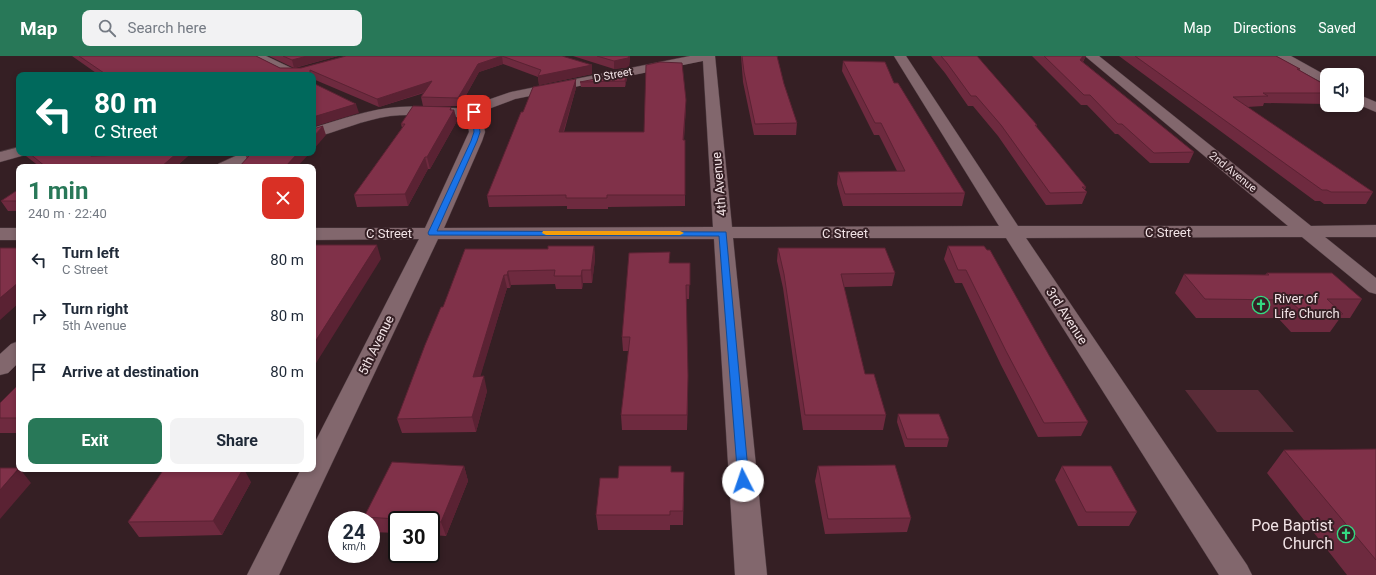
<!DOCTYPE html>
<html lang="en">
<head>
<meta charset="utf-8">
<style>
  body { margin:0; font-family:Roboto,sans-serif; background:#f2f2f3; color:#1f2937; height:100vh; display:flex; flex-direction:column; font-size:15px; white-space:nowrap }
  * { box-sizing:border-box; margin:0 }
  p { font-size:13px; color:#747a83 }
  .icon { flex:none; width:22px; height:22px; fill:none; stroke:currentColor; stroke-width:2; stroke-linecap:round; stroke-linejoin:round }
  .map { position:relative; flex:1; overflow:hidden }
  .panel { position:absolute; left:16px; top:108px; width:300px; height:308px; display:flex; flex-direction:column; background:#fff; border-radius:8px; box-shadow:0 2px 6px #0003 }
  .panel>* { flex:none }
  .hud { position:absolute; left:16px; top:16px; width:300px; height:84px; border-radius:8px; box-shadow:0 2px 6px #0003; background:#00695c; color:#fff; overflow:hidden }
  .tools { position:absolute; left:1320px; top:12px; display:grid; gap:8px }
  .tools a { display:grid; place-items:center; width:44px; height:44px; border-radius:8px; background:#fff; box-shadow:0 2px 6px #0003; font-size:20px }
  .speed { position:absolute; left:328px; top:455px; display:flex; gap:8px; font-size:20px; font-weight:700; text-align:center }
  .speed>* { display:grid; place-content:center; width:52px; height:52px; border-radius:50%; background:#fff; box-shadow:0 2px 6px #0003; line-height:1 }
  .speed small { font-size:10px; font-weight:400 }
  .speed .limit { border:2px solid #111; border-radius:6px; background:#fff; color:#111 }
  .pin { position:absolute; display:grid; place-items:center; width:34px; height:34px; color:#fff; margin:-17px; border-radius:8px; box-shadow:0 2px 6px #0006 }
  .me { position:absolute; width:44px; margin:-22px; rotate:356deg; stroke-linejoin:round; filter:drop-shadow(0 0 3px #0008) }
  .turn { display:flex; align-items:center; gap:14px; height:84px; padding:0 12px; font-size:18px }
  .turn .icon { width:52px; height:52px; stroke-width:2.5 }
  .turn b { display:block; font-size:28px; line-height:34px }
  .round { display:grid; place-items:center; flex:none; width:42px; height:42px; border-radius:8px; background:#f2f2f3 }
  .head { display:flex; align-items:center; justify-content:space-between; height:68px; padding:0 12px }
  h1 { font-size:24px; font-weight:700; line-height:30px; color:#287858 }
  .primary-button { display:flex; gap:8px; margin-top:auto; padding:8px 12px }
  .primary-button a { flex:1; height:46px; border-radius:8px; background:#287858; color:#fff; font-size:16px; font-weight:700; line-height:46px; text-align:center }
  .primary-button a+a { background:#f2f2f3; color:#1f2937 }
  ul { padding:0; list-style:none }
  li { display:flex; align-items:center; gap:12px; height:56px; padding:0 12px }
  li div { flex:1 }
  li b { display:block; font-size:15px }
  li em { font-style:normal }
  header { display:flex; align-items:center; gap:24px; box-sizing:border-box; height:56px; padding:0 20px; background:#287858; color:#fff }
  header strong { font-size:19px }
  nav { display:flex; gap:22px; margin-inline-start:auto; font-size:14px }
  .search { width:280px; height:36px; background:#f2f2f3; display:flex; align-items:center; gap:10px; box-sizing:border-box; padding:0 14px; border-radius:8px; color:#747a83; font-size:15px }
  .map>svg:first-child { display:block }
</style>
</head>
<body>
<header>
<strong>Map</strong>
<div class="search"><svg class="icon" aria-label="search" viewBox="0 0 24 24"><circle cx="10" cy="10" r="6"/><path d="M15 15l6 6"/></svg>Search here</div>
<nav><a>Map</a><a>Directions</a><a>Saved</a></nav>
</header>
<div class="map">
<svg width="1376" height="519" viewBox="0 0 1376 519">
  <rect width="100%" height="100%" fill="#351f24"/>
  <!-- green -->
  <path fill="#5a2c38" d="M1185 334H1258L1294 376H1217Z"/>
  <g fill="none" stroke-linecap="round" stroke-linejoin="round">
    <defs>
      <path id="street" d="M250 0H266L300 16 302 19H285L252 3Z
        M690 0H715L732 171 999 170 894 0H906L1018 170H1288L1085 0H1099L1311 170 1376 169V181H1325L1376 222V238L1369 236 1302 181 1026 182 1247 509 1252 519H1219L1006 182H733L767 519H735L714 183H438L279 519H247L301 413H313V390L419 183 313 184V172H425L469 76 467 61C442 62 416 57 390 60 363 64 339 75 313 82V72C341 63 370 53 399 51 423 49 446 53 470 52L473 49 511 36ZM703 5 713 171 444 172 482 85 485 76 481 57 483 55 515 43Z
        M1276 0H1291L1327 20V29L1278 3Z
        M1357 38 1376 46V56L1357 48Z
        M19 91V97H26L25 99 0 106V96Z
        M242 97H263L261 100 237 111H216L218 108Z
        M0 172H19V184H0Z
        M19 285V306L8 317 0 319V298L11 288Z"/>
    </defs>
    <!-- street casing -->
    <use href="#street" stroke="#4e3c41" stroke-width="1"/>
    <!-- street -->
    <use href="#street" fill="#82676d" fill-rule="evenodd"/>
  </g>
  <!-- wall -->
  <path fill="#6e2a3f" d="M72 0H256L280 12H294L269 0H338L295 12H301L346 0H562L592 18 539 29 538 21 503 8 479 16 460 50H423L421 41 424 37 379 51 313 23V19H99Z
    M573 0H630L629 11 614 13Z
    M741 0H777L784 28 797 67 796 79H754L743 26Z
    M931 0H977L1037 69 1036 71 1086 131 1085 134 1087 136 1082 148 1046 149 998 80 973 50H968L945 17Z
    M1032 0H1086L1083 6 1194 96 1189 107H1150L1118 78H1115L1087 49H1081Z
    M1119 0H1276L1300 13 1299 14 1327 30V48L1264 47 1263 50 1247 51 1373 136 1366 148H1324L1320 145H1315Z
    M843 5 894 27 965 137 962 150H843L837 128 838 116 897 115 879 79H874L842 15Z
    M627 22 625 31H581L580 26Z
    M576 23V32L564 76H644L686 44 684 84H685V150L608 151V153H567V150L489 151 487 140 523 56Z
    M452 54H454L457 65 430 113H428L408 150 357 151 354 139 402 72 401 68Z
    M24 97H87L91 100 129 99 132 97H189L190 98 176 111H40L26 100Z
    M310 97 247 103 245 98Z
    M19 133V155H8L1 145Z
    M594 190 595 203 592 227H583L582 233H556L555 228 511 229 510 232H507L480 320 487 335 476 376 402 377 397 363 443 251 548 193Z
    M948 190 1050 301 1088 366 1081 380 1038 381 1001 309 962 227H955L944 203Z
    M778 192 895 217 892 230 844 231 865 318 886 359 883 374H803L783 232 777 205Z
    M670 207H690L689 243H686L688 334 687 374H622L621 359 629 295H623L622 281Z
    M1267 217 1362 243 1350 262H1340L1330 276H1291L1278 262H1196L1175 237 1184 218 1265 219Z
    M19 328V377H0V347Z
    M898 358 949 383 947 391H905L897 366Z
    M1376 393V519H1347L1267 417 1284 394Z
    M464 410 468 425 446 480 431 479V464H397V477L371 476V464H365L364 461Z
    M818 410 911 462 907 476 825 478 815 425Z
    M1062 410 1137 456 1129 470H1078L1055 424Z
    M671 416 684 431 683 469H670V474H598L596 459 618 422Z
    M251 426 222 479 139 481 128 466Z"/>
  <!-- shaded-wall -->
  <path fill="#5a2233" d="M307 0H338L294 12 292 4Z
    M502 0 503 8 479 16 460 50 458 42 478 8Z
    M629 0H630L629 11 614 13V5Z
    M1083 0H1086L1085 2 1077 13 1080 4Z
    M592 9V18L539 29 538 20Z
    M626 17 627 22 625 31V25Z
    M576 23V32L560 87 559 76Z
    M432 25 434 33 379 51 377 43Z
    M686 44V54L683 95V84Z
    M356 48 359 57 313 71V61Z
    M451 51 452 57 454 54 457 65 430 113 427 101Z
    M323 70 326 79 313 94V81Z
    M177 97H189L190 98 176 111H161Z
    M298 97H310L297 111H285Z
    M425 101 428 113 408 150 405 138Z
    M377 189 381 203 313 312V289Z
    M594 190 595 203 592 227 591 214Z
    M582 214 583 227 582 233 581 220Z
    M508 215 511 229 510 232 507 219Z
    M504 219 507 232 476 335 473 321Z
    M19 226V247L0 264V242Z
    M484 320 487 335 476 376 472 361Z
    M688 320V334L687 374V359Z
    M464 410 468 425 446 480 441 466Z
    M19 413H20L31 427 0 463V434Z
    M243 413H244L251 426 222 479 213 465Z"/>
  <!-- building -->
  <path fill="#803149" stroke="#5a2233" d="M79 0H256L280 12H301L346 0H562L592 9 538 20 541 14 502 0 478 8 458 42 421 41 432 25 377 43 310 14V19H107Z
    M283 0H307L292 4Z
    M597 0H629L628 2 614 5Z
    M742 0H777L784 28 797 67 755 68 744 16Z
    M941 0H977L1037 69H1035L1086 131H1082L1087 136 1050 137 1001 69 976 40H971L947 7Z
    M1044 0H1083L1080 4 1194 96 1154 97 1122 68H1118L1090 39H1084Z
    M1135 0H1276L1300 13H1297L1327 30V37H1263L1268 40 1233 41 1373 136H1331L1327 134H1322Z
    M843 5 885 6 894 27H898L965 137 845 138 838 116 905 115 881 67H875Z
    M660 6 682 7 686 44 683 84H685V139H607V142H566V139L487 140 521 56H523L533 31 576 23 559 76H644L646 9Z
    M626 17 625 25 580 26Z
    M313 27 356 48 313 61Z
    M413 50 451 51 450 54H454L427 101H425L405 138 354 139 405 68H401Z
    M323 70 313 81V73Z
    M29 97H87L91 100 129 99 132 97H177L161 111H46Z
    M246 97H298L285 111H239L249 100 245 98Z
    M19 133V145H1Z
    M313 189H377L313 289Z
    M548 190H594L591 214H582L581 220H554L555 214 508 215 507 219H504L473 321 484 320 472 361 397 363 425 289 441 251H443L465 193H548Z
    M948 190H984L987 194H990L1050 301 1088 366 1044 367 1006 295 966 214H958Z
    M0 192H19V226L0 242Z
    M778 192H885L895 217 841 218 865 318H874L886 359H805L784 218Z
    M670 196 669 207H690V229H686L688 320 687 359H621L630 281H622L629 197Z
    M1267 217H1332L1362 243H1327L1343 258 1303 257 1289 244 1205 243 1184 218 1269 219Z
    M19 328V362H0V347Z
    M898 358H939L949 383H907Z
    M1376 393V504L1284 394Z
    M392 406 464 410 441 466 431 465V464H415L364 461Z
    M895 409 911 462 828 463 818 410Z
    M619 410H671V416H684L683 455H670V459H596L600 422H618Z
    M1062 410H1111L1137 456H1086Z
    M0 412H19L0 434Z
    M164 413H243L213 465 128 466Z"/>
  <!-- route -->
  <path fill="#1a73e8" stroke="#114b97" d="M472 54 477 56 480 76 477 85 437 175 726 176 749 425 748 428 743 430 739 428 738 425 719 180 429 179 428 177 471 85 474 76Z"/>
  <!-- slow -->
  <path fill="#f59e0b" d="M543 175H680L684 177 680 179H546L542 177Z"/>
  <!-- icons -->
  <defs>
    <symbol id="church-ring" viewBox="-11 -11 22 22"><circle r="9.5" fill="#351f24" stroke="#34d881" stroke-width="1.5"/><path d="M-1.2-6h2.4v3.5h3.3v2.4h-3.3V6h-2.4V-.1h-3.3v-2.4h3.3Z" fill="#34d881"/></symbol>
  </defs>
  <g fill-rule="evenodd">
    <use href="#church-ring" x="1251" y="239" width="20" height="20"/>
    <use href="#church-ring" x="1336" y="468" width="20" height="20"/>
  </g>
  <g text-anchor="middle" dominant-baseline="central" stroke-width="4" stroke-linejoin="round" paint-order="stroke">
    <!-- far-street labels -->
    <g font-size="11" fill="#f1e2e5" stroke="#351f24">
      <text transform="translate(613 19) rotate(-11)">D Street</text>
      <text transform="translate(1233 116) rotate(39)">2nd Avenue</text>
    </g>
    <!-- street labels -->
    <g font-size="13" fill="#f1e2e5" stroke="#351f24">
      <text transform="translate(719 128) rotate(-95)">4th Avenue</text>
      <text x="1168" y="176">C Street</text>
      <text x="389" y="177">C Street</text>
      <text x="845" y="177">C Street</text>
      <text transform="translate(1067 260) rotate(57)">3rd Avenue</text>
      <text transform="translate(376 289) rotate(-64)">5th Avenue</text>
    </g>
    <!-- poi labels -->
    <g font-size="13" fill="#f1e2e5" stroke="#351f24" text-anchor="start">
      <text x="1274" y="242">River of<tspan x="1274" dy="15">Life Church</tspan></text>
    </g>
    <!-- near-poi labels -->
    <g font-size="16" fill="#f1e2e5" stroke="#351f24" text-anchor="end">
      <text x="1333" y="469">Poe Baptist<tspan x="1333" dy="18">Church</tspan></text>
    </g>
  </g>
</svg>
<div class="tools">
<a><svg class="icon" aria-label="sound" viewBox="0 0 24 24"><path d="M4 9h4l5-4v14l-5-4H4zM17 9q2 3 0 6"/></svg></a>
</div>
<div class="speed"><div>24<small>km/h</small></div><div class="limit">30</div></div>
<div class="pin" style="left:474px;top:56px;background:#d93025"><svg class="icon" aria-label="arrive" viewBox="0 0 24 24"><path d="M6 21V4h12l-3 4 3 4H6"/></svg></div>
<svg class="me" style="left:743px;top:425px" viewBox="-20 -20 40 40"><circle r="19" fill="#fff"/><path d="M0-13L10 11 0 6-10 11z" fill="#1a73e8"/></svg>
<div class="hud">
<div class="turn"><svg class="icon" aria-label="left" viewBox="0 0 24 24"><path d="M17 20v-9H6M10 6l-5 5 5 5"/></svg><div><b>80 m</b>C Street</div></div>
</div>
<section class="panel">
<div class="head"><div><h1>1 min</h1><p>240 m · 22:40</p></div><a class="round" style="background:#d93025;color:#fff"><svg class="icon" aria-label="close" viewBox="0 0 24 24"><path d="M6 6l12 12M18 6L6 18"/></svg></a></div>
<ul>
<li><svg class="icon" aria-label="left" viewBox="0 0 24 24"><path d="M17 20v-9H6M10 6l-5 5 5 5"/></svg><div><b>Turn left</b><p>C Street</p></div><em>80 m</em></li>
<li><svg class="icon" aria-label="right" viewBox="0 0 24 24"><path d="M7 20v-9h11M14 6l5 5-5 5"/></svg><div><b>Turn right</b><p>5th Avenue</p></div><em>80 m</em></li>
<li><svg class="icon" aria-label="arrive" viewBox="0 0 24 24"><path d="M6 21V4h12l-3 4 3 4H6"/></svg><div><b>Arrive at destination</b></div><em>80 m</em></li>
</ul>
<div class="primary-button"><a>Exit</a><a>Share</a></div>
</section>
</div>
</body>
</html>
